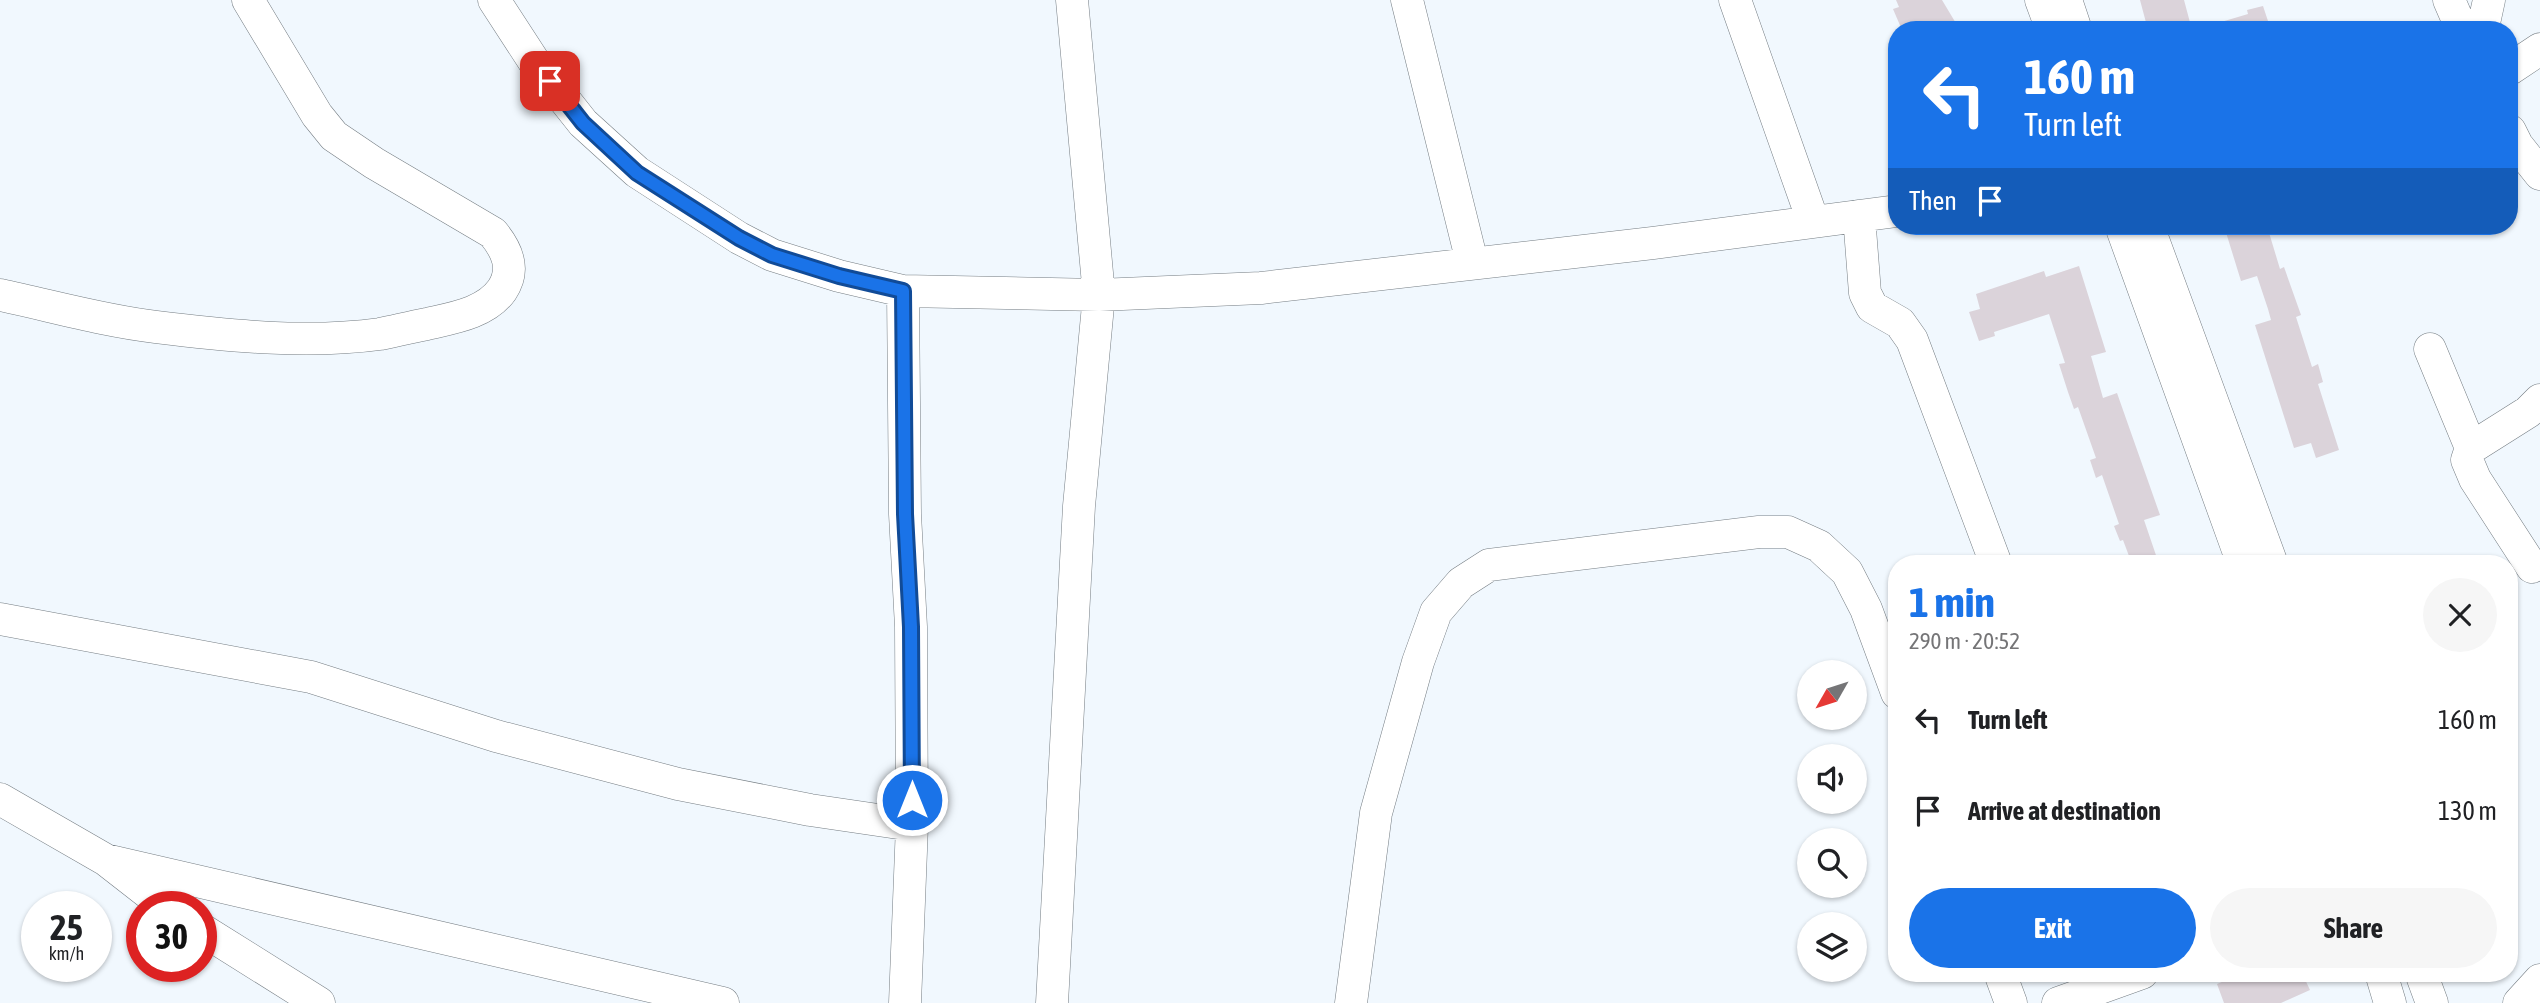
<!DOCTYPE html>
<html lang="en">
<head>
<meta charset="utf-8">
<style>
  body { margin:0; font-family:"Asap Condensed",sans-serif; background:#f6f6f6; color:#202124; height:100vh; display:flex; flex-direction:column; font-size:26px; white-space:nowrap }
  * { box-sizing:border-box; margin:0 }
  p { font-size:23px; color:#757577 }
  .icon { flex:none; width:38px; height:38px; fill:none; stroke:currentColor; stroke-width:2; stroke-linecap:round; stroke-linejoin:round }
  .map { position:relative; flex:1; overflow:hidden }
  .panel { position:absolute; left:1888px; top:555px; width:630px; height:427px; display:flex; flex-direction:column; background:#fff; border-radius:28px; box-shadow:0 2px 5px #0004 }
  .panel>* { flex:none }
  .hud { position:absolute; left:1888px; top:21px; width:630px; height:214px; border-radius:28px; box-shadow:0 2px 5px #0004; background:#1a73e8; color:#fff; overflow:hidden }
  .needle { width:46px; rotate:231deg }
  .controls { position:absolute; left:1797px; top:660px; display:grid; gap:14px }
  .controls a { display:grid; place-items:center; width:70px; height:70px; border-radius:50%; background:#fff; box-shadow:0 2px 5px #0004; font-size:35px }
  .speed { position:absolute; left:21px; top:891px; display:flex; gap:14px; font-size:35px; font-weight:700; text-align:center }
  .speed>* { display:grid; place-content:center; width:91px; height:91px; border-radius:50%; background:#fff; box-shadow:0 2px 5px #0004; line-height:1 }
  .speed small { font-size:18px; font-weight:400 }
  .speed .limit { border:10px solid #d22; background:#fff; color:#111 }
  .pin { position:absolute; display:grid; place-items:center; width:60px; height:60px; color:#fff; margin:-30px; border-radius:14px; box-shadow:0 4px 10px #0006 }
  .me { position:absolute; width:77px; margin:-38px; rotate:0deg; stroke-linejoin:round; filter:drop-shadow(0 0 5px #0008) }
  .turn { display:flex; align-items:center; gap:24px; height:147px; padding:0 21px; font-size:32px }
  .turn .icon { width:91px; height:91px; stroke-width:2.5 }
  .turn b { display:block; font-size:49px; line-height:60px }
  .then { display:flex; align-items:center; height:66px; padding:0 21px; background:#0003; gap:14px; font-size:26px }
  .round { display:grid; place-items:center; flex:none; width:74px; height:74px; border-radius:37px; background:#f6f6f6 }
  .overview { display:flex; align-items:center; justify-content:space-between; height:119px; padding:0 21px }
  h1 { font-size:42px; font-weight:700; line-height:52px; color:#1a73e8 }
  .cta { display:flex; gap:14px; margin-top:auto; padding:14px 21px }
  .cta a { flex:1; height:80px; border-radius:42px; background:#1a73e8; color:#fff; font-size:28px; font-weight:700; line-height:80px; text-align:center }
  .cta a+a { background:#f6f6f6; color:#202124 }
  ul { padding:0; list-style:none }
  li { display:flex; align-items:center; gap:21px; height:91px; padding:0 21px }
  li div { flex:1 }
  li b { display:block; font-size:26px }
  li em { font-style:normal }
  .map>svg:first-child { display:block }
</style>
</head>
<body>
<div class="map">
<svg width="2540" height="1003" viewBox="0 0 2540 1003">
  <rect width="100%" height="100%" fill="#f1f8fe"/>
  <!-- building -->
  <path fill="#dbd3da" d="M1896 0H1942L1960 30H1902L1893 9 1899 7Z
    M2140 0H2184L2192 30H2148Z
    M2263 6 2271 30H2212L2211 25 2248 14 2247 10Z
    M2224 226H2267L2280 269 2284 267 2301 315 2296 317 2312 367 2318 364 2323 382 2318 384 2339 450 2316 458 2311 443 2294 448 2255 325 2271 320 2268 309 2257 276 2241 281Z
    M2079 266 2106 352 2091 356 2103 398 2117 393 2160 515 2144 520 2159 564H2132L2123 540 2120 541 2114 526 2119 524 2102 475 2096 478 2090 460 2096 458 2078 407 2074 409 2068 392 2059 364 2065 363 2049 314 1994 332 1995 336 1979 341 1969 312 1980 309 1976 294 2044 271 2046 277Z
    M2243 973H2302L2310 990 2281 1003H2224L2217 984Z"/>
  <g fill="none" stroke-linecap="round" stroke-linejoin="round">
    <defs>
      <path id="minor" d="M494 0 533 60 583 123 637 172 739 238 772 255 839 276 903 291 1099 295 1261 288 1653 243 1897 211
        M1407 0 1472 262
        M1735 0 1813 221
        M2041 0 2052 30
        M2066 0 2076 30
        M2449 0 2462 30
        M2486 30 2484 23 2489 0
        M2510 69 2540 49
        M2510 131 2517 145 2540 174
        M1859 216 1865 293 1872 307 1900 323 1912 340 1996 564
        M2121 226 2243 564
        M2148 226 2272 564
        M903 291 905 514 911 627 912 825 905 1003
        M0 295C52 306 104 321 156 327 229 336 307 344 380 334 395 331 411 327 427 324 453 318 486 313 502 290 516 269 507 250 493 233L374 163 334 136 317 115 248 0
        M2430 349 2471 448 2467 460 2475 479 2532 567
        M2471 448 2528 412 2540 400
        M0 619 311 677 496 736 678 784 810 810 912 825
        M0 799 106 860 165 906
        M106 860 723 1003
        M201 929 319 1003
        M2000 973 2011 1003
        M2381 973 2390 1003
        M2421 973 2432 1003
        M1052 1003 1079 506 1099 295 1072 0
        M1351 1003 1376 813 1418 662 1436 612 1461 583 1489 565 1759 532H1788L1819 546 1847 572 1866 609 1897 693
        M2058 1003 2142 973
        M2519 1003 2540 980"/>
    </defs>
    <!-- minor casing -->
    <use href="#minor" stroke="#757d83" stroke-width="33"/>
    <!-- minor -->
    <use href="#minor" stroke="#fff" stroke-width="32"/>
  </g>
  <g fill="none" stroke-linecap="round" stroke-linejoin="round">
    <defs>
      <path id="route" d="M550 81 583 123 637 173 739 238 772 255 839 276 903 291 905 514 911 627 912 800"/>
    </defs>
    <!-- route casing -->
    <use href="#route" stroke="#114b97" stroke-width="18"/>
    <!-- route -->
    <use href="#route" stroke="#1a73e8" stroke-width="12"/>
  </g>
</svg>
<div class="controls">
<a><svg class="needle" viewBox="-14 -14 28 28"><path d="M0-13l5 13h-10z" fill="#e53935"/><path d="M0 13l5-13h-10z" fill="#757577"/></svg></a>
<a><svg class="icon" aria-label="sound" viewBox="0 0 24 24"><path d="M4 9h4l5-4v14l-5-4H4zM17 9q2 3 0 6"/></svg></a>
<a><svg class="icon" aria-label="search" viewBox="0 0 24 24"><circle cx="10" cy="10" r="6"/><path d="M15 15l6 6"/></svg></a>
<a><svg class="icon" aria-label="layers" viewBox="0 0 24 24"><path d="M12 4l9 5-9 5-9-5zM3 14l9 5 9-5"/></svg></a>
</div>
<div class="speed"><div>25<small>km/h</small></div><div class="limit">30</div></div>
<div class="pin" style="left:550px;top:81px;background:#d93025"><svg class="icon" aria-label="arrive" viewBox="0 0 24 24"><path d="M6 21V4h12l-3 4 3 4H6"/></svg></div>
<svg class="me" style="left:912px;top:800px" viewBox="-20 -20 40 40"><circle r="17" fill="#1a73e8" stroke="#fff" stroke-width="3"/><path d="M0-11L8 9 0 5-8 9z" fill="#fff"/></svg>
<div class="hud">
<div class="turn"><svg class="icon" aria-label="left" viewBox="0 0 24 24"><path d="M17 20v-9H6M10 6l-5 5 5 5"/></svg><div><b>160 m</b>Turn left</div></div>
<div class="then">Then<svg class="icon" aria-label="arrive" viewBox="0 0 24 24"><path d="M6 21V4h12l-3 4 3 4H6"/></svg></div>
</div>
<section class="panel">
<div class="overview"><div><h1>1 min</h1><p>290 m · 20:52</p></div><a class="round"><svg class="icon" aria-label="close" viewBox="0 0 24 24"><path d="M6 6l12 12M18 6L6 18"/></svg></a></div>
<ul>
<li><svg class="icon" aria-label="left" viewBox="0 0 24 24"><path d="M17 20v-9H6M10 6l-5 5 5 5"/></svg><div><b>Turn left</b></div><em>160 m</em></li>
<li><svg class="icon" aria-label="arrive" viewBox="0 0 24 24"><path d="M6 21V4h12l-3 4 3 4H6"/></svg><div><b>Arrive at destination</b></div><em>130 m</em></li>
</ul>
<div class="cta"><a>Exit</a><a>Share</a></div>
</section>
</div>
</body>
</html>
